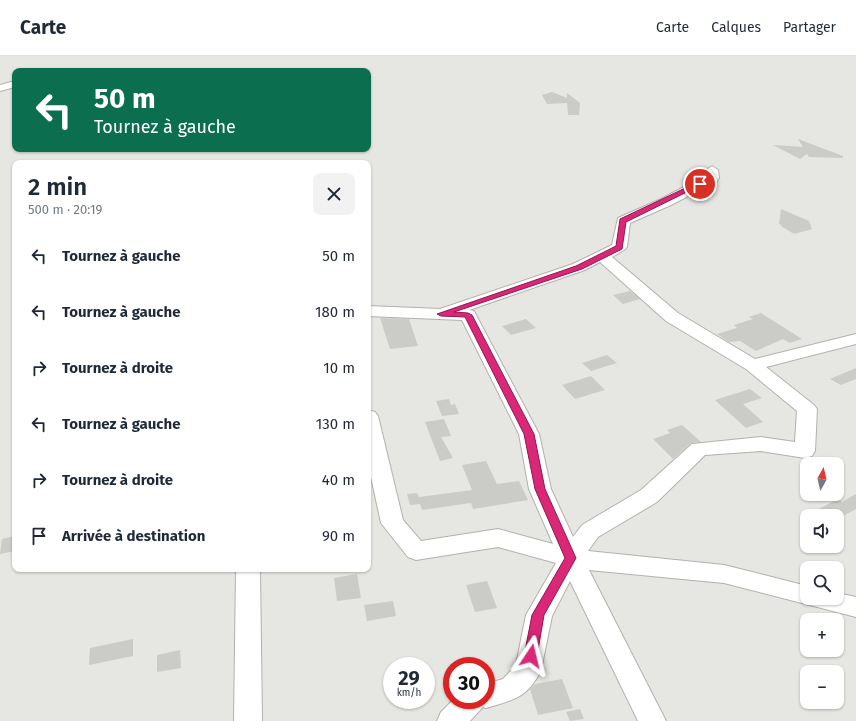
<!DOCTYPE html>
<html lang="fr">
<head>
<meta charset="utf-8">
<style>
  body { margin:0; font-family:"Fira Sans",sans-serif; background:#f2f2f3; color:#1f2937; height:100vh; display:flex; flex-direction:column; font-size:15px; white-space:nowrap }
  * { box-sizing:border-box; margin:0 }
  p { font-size:13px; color:#747a83 }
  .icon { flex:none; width:22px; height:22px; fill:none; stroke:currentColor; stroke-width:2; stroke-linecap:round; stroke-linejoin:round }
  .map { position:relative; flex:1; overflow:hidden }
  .panel { position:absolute; left:12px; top:104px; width:359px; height:412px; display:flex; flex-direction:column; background:#fff; border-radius:8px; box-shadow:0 1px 3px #0004 }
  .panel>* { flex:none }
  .guide { position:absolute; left:12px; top:12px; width:359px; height:84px; border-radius:8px; box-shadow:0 1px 3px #0004; background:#0b6e4f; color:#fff; overflow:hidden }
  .needle { width:26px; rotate:8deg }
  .buttons { position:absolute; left:800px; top:401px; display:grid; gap:8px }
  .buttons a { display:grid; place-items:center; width:44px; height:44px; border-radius:8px; background:#fff; box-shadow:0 1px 3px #0004; font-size:20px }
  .speed { position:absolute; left:383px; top:601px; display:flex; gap:8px; font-size:20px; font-weight:700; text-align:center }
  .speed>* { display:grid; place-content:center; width:52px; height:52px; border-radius:50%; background:#fff; box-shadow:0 1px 3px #0004; line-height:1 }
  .speed small { font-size:10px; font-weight:400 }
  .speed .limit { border:6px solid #d22; background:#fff; color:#111 }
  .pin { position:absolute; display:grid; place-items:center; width:34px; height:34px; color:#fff; margin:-17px; border:2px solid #fff; border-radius:50%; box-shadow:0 1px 4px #0007 }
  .me { position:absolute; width:44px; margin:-22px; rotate:10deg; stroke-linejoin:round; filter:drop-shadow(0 0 3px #0008) }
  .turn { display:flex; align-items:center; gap:14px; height:84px; padding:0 16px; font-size:18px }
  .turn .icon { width:52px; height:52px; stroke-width:2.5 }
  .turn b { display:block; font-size:28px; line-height:34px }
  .round { display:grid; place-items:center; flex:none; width:42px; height:42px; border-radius:8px; background:#f2f2f3 }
  .overview { display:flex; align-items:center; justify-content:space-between; height:68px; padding:0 16px }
  h1 { font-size:24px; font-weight:600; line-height:30px }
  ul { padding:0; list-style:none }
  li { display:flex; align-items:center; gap:12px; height:56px; padding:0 16px }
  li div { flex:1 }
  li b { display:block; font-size:15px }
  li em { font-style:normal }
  header { display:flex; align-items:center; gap:24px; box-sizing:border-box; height:56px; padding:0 20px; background:#fff; border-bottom:1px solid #e0e1e3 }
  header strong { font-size:19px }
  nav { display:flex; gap:22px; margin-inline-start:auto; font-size:14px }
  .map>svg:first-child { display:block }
</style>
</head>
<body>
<header>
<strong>Carte</strong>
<nav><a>Carte</a><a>Calques</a><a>Partager</a></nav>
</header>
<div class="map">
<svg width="856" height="665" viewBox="0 0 856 665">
  <rect width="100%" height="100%" fill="#e6e6e2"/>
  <!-- building -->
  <path fill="#cbccc8" d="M552 36 567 42V37L580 47 579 59H568L567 47 547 48 542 39Z
    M798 83 843 100V102L809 101 807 98 800 103 773 89 803 91Z
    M781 153 809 165 812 173 794 178 781 170 782 169 779 168Z
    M630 235 640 243 623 248 613 239Z
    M761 257 802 283 790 287 783 283 756 295 740 285 729 286 717 278 737 272 734 269 753 263 749 261Z
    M380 262 409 263 418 290 390 293Z
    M526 263 536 272 511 279 502 270Z
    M607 299 617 307 591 315 582 307Z
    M856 312V323L841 329 830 323Z
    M591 320 605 334 575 343 562 329Z
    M750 333 762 342 743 348 763 366 746 372 715 344Z
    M449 343 451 349 455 348 459 358 442 360 436 345Z
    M444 363 451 380 441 381 453 402 440 405 425 366Z
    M682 369 701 386 691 387 673 403 653 383 670 377 667 374Z
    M486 405 497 428 519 425 528 444 473 453 471 447 422 454 420 448 410 449 407 438 417 437 419 441 472 434 462 409Z
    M856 438V453L843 460H805L838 443 842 446Z
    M15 480V495L0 498 2 483Z
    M357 518 361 542 337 545 334 522Z
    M487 525 497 552 475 556 466 529Z
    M393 545 396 560 367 565 364 549Z
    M133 583V600L89 609 90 592Z
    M180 594 181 612 157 616V599Z
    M562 623 573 652 538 659 530 633 535 628Z
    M580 653 584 663 570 665 566 656Z"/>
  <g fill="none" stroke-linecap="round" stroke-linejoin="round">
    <defs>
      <path id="minor" d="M15 25V31L0 35V29Z
        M712 110 718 114 719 122 717 125 671 149 630 167 627 191 624 194 612 201 678 257 755 303 856 278V288L766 311 814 349 817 353 815 395 812 400 805 402 761 395 705 399 657 446 598 481 588 495 724 509 807 530V542H837V537L856 541V561L724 527 589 514 666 665H638L570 525 552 560 541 614C528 642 513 644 486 652L483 651 470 665H437L441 656 453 644H486V628L503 623 516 609 526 559 556 507 498 491 416 504 408 501 381 467 368 407V354L375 356 378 360 403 464 421 485 498 473 553 488 529 433 519 378 462 264 368 260V250L440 253 573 208 612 189 618 162 661 143 705 120 706 114ZM600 206 666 265 746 313 797 355 795 386 761 381 692 388 641 434 582 469 573 481 551 433 539 378 476 259 474 255 469 254 585 214Z
        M236 513H260L262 665H234Z"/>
    </defs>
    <!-- minor casing -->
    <use href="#minor" stroke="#b1b1ad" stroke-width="2"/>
    <!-- minor -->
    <use href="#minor" fill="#fff" fill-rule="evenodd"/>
  </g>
  <!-- route -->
  <path fill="#db2777" stroke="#8e194d" d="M698 126 703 128 626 166 622 193 582 213 454 256 468 257 472 259 534 378 545 433 576 502 544 559 537 600 535 604 531 606 526 604 524 600 532 559 565 502 535 433 524 378 465 261 441 260 437 258 576 210 616 190 620 163Z"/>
</svg>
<div class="buttons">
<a><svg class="needle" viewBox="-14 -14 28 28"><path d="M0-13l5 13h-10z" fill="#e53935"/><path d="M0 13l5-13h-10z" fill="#747a83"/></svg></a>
<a><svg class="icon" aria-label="sound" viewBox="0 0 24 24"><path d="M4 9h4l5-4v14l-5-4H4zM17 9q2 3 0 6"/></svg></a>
<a><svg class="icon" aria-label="search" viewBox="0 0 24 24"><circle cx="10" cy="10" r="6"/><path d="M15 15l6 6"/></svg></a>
<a>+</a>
<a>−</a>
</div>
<div class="speed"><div>29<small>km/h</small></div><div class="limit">30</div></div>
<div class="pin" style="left:700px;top:128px;background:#d93025"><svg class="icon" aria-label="arrive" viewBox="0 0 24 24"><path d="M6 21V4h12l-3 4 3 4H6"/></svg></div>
<svg class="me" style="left:531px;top:600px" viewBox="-20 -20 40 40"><path d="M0-17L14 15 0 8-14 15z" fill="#db2777" stroke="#fff" stroke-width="4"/></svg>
<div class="guide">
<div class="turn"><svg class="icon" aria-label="left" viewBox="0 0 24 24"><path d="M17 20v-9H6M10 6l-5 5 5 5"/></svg><div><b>50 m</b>Tournez à gauche</div></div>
</div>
<section class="panel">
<div class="overview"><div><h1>2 min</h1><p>500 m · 20:19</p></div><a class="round"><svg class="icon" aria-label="close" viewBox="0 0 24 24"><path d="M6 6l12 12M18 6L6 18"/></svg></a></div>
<ul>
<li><svg class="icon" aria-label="left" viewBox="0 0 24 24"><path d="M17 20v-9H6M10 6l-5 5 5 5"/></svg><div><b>Tournez à gauche</b></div><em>50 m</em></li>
<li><svg class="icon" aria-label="left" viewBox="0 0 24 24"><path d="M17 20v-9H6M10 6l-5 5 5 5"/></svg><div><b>Tournez à gauche</b></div><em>180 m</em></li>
<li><svg class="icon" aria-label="right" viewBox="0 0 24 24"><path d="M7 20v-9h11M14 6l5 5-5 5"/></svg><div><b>Tournez à droite</b></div><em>10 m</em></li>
<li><svg class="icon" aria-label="left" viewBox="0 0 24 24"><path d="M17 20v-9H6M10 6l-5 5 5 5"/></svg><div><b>Tournez à gauche</b></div><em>130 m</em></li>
<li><svg class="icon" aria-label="right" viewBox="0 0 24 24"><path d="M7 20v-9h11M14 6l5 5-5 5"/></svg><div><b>Tournez à droite</b></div><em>40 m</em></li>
<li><svg class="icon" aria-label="arrive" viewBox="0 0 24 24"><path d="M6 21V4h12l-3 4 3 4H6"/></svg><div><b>Arrivée à destination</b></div><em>90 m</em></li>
</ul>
</section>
</div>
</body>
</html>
